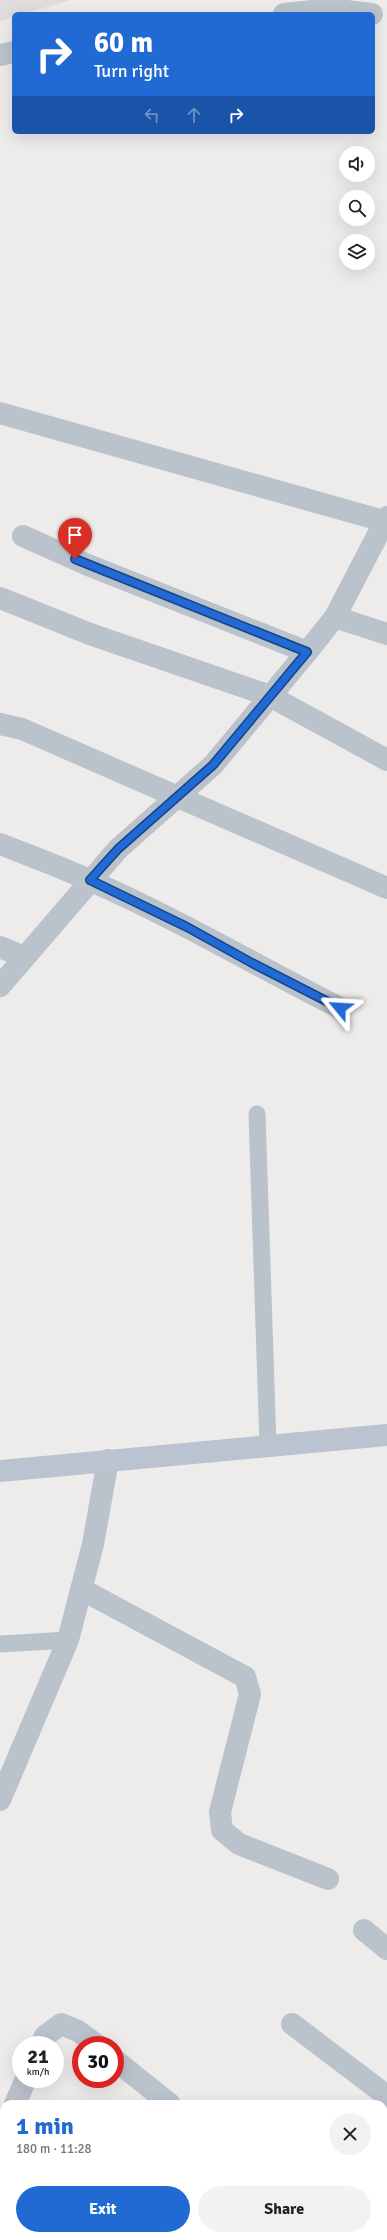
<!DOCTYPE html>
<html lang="en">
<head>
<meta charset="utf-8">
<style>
  body { margin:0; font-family:Signika,sans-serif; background:#f2f2f2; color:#222; height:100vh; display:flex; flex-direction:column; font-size:15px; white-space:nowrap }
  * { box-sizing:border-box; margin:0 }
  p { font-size:13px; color:#767676 }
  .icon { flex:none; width:22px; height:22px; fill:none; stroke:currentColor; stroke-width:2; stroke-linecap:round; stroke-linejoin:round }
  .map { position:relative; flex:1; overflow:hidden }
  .side { position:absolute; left:0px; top:2100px; width:387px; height:140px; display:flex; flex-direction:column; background:#fff; border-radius:12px 12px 0 0; box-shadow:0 4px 16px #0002 }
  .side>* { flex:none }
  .banner { position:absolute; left:12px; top:12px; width:363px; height:122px; border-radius:6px; box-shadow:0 4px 16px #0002; background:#2169d3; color:#fff; overflow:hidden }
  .fabs { position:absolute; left:339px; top:146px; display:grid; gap:8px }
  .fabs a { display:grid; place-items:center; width:36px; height:36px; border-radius:50%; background:#fff; box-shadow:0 4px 16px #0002; font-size:20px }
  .speed { position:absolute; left:12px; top:2036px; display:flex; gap:8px; font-size:20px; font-weight:700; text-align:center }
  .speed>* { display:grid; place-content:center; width:52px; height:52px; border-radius:50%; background:#fff; box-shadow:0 4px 16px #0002; line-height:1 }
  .speed small { font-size:10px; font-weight:400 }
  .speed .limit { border:6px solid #d22; background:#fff; color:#111 }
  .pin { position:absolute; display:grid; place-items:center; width:34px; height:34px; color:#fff; margin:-41px -17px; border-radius:50% 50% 50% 0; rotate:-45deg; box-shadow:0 0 4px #0007 }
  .pin .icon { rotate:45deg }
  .me { position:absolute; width:44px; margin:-22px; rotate:297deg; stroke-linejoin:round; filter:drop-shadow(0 0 3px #0008) }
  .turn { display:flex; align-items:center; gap:14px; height:84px; padding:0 16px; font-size:18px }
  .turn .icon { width:52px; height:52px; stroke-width:2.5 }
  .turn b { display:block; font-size:28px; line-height:34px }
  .lanes { display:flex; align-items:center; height:38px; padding:0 16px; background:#0003; justify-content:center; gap:20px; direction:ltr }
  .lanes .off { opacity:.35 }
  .round { display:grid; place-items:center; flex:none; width:42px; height:42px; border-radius:21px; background:#f2f2f2 }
  .summary { display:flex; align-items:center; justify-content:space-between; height:68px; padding:0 16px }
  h1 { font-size:24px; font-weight:700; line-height:30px; color:#2169d3 }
  .primary-button { display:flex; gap:8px; margin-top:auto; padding:8px 16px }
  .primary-button a { flex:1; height:46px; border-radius:24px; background:#2169d3; color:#fff; font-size:16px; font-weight:700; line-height:46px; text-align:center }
  .primary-button a+a { background:#f2f2f2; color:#222 }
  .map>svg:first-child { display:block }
</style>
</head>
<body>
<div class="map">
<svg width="387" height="2240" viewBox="0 0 387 2240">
  <rect width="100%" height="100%" fill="#eeebeb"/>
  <!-- education -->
  <path fill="#dfdddd" d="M0 0H71L23 14H14V17L0 21Z"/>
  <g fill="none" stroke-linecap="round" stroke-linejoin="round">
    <!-- service -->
    <path stroke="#bac2cb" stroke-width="17" d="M257 1114 268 1446
      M0 1644 68 1640"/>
    <!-- minor -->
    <path stroke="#bac2cb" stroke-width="22" d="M284 14 331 9 372 14
      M0 55 14 52
      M0 413 387 522
      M23 536 88 565 307 652
      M0 598 90 634 270 696 387 760
      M335 617 387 634
      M0 724 22 729 387 888
      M0 844C30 856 61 867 91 881 176 918 257 966 340 1008
      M0 947 24 957
      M0 986 118 849 213 765 307 652 335 617 387 517
      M81 1589 245 1677 250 1694 220 1812 222 1830 239 1844 328 1879
      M0 1800 68 1640 93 1544 108 1460
      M364 1930 387 1949
      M292 2024 387 2096
      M41 2045 45 2036 61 2024 78 2031 97 2045
      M115 2060 170 2104
      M15 2104 26 2079
      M0 2128 4 2122
      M383 2208 387 2206
      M0 2221 4 2224
      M19 2236 24 2240
      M177 2236 182 2240
      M312 2240 320 2236"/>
    <!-- secondary -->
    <path stroke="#bac3cf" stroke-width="22" d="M0 1471 387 1435"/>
  </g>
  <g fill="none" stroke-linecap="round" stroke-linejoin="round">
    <defs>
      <path id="route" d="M75 559 307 652 213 765 118 849 90 880 187 927 252 963 340 1008"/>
    </defs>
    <!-- route casing -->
    <use href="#route" stroke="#154489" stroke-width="10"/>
    <!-- route -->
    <use href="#route" stroke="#2169d3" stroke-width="7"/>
  </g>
</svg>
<div class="fabs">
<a><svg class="icon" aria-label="sound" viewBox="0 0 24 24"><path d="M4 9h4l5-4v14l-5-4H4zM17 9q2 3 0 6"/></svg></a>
<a><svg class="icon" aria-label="search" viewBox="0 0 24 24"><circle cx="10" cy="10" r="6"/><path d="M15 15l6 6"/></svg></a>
<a><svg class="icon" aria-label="layers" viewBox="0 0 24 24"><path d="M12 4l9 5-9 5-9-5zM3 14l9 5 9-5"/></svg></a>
</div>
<div class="speed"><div>21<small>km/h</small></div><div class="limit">30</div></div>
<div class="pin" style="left:75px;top:559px;background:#d93025"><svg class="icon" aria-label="arrive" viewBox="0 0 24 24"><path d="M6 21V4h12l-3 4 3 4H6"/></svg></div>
<svg class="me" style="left:340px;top:1008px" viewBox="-20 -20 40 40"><path d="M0-17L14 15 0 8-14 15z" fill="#2169d3" stroke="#fff" stroke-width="4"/></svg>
<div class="banner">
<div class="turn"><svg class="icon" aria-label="right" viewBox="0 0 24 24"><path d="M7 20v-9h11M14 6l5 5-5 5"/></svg><div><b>60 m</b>Turn right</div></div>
<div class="lanes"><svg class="icon off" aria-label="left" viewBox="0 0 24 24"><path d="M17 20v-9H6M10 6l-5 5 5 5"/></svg><svg class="icon off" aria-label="ahead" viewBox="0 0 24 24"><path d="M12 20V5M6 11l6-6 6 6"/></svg><svg class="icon" aria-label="right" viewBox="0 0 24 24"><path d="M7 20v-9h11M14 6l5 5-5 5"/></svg></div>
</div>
<section class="side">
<div class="summary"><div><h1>1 min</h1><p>180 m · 11:28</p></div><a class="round"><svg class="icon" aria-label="close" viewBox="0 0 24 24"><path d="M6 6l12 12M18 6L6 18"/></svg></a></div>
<div class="primary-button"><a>Exit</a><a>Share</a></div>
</section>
</div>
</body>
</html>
